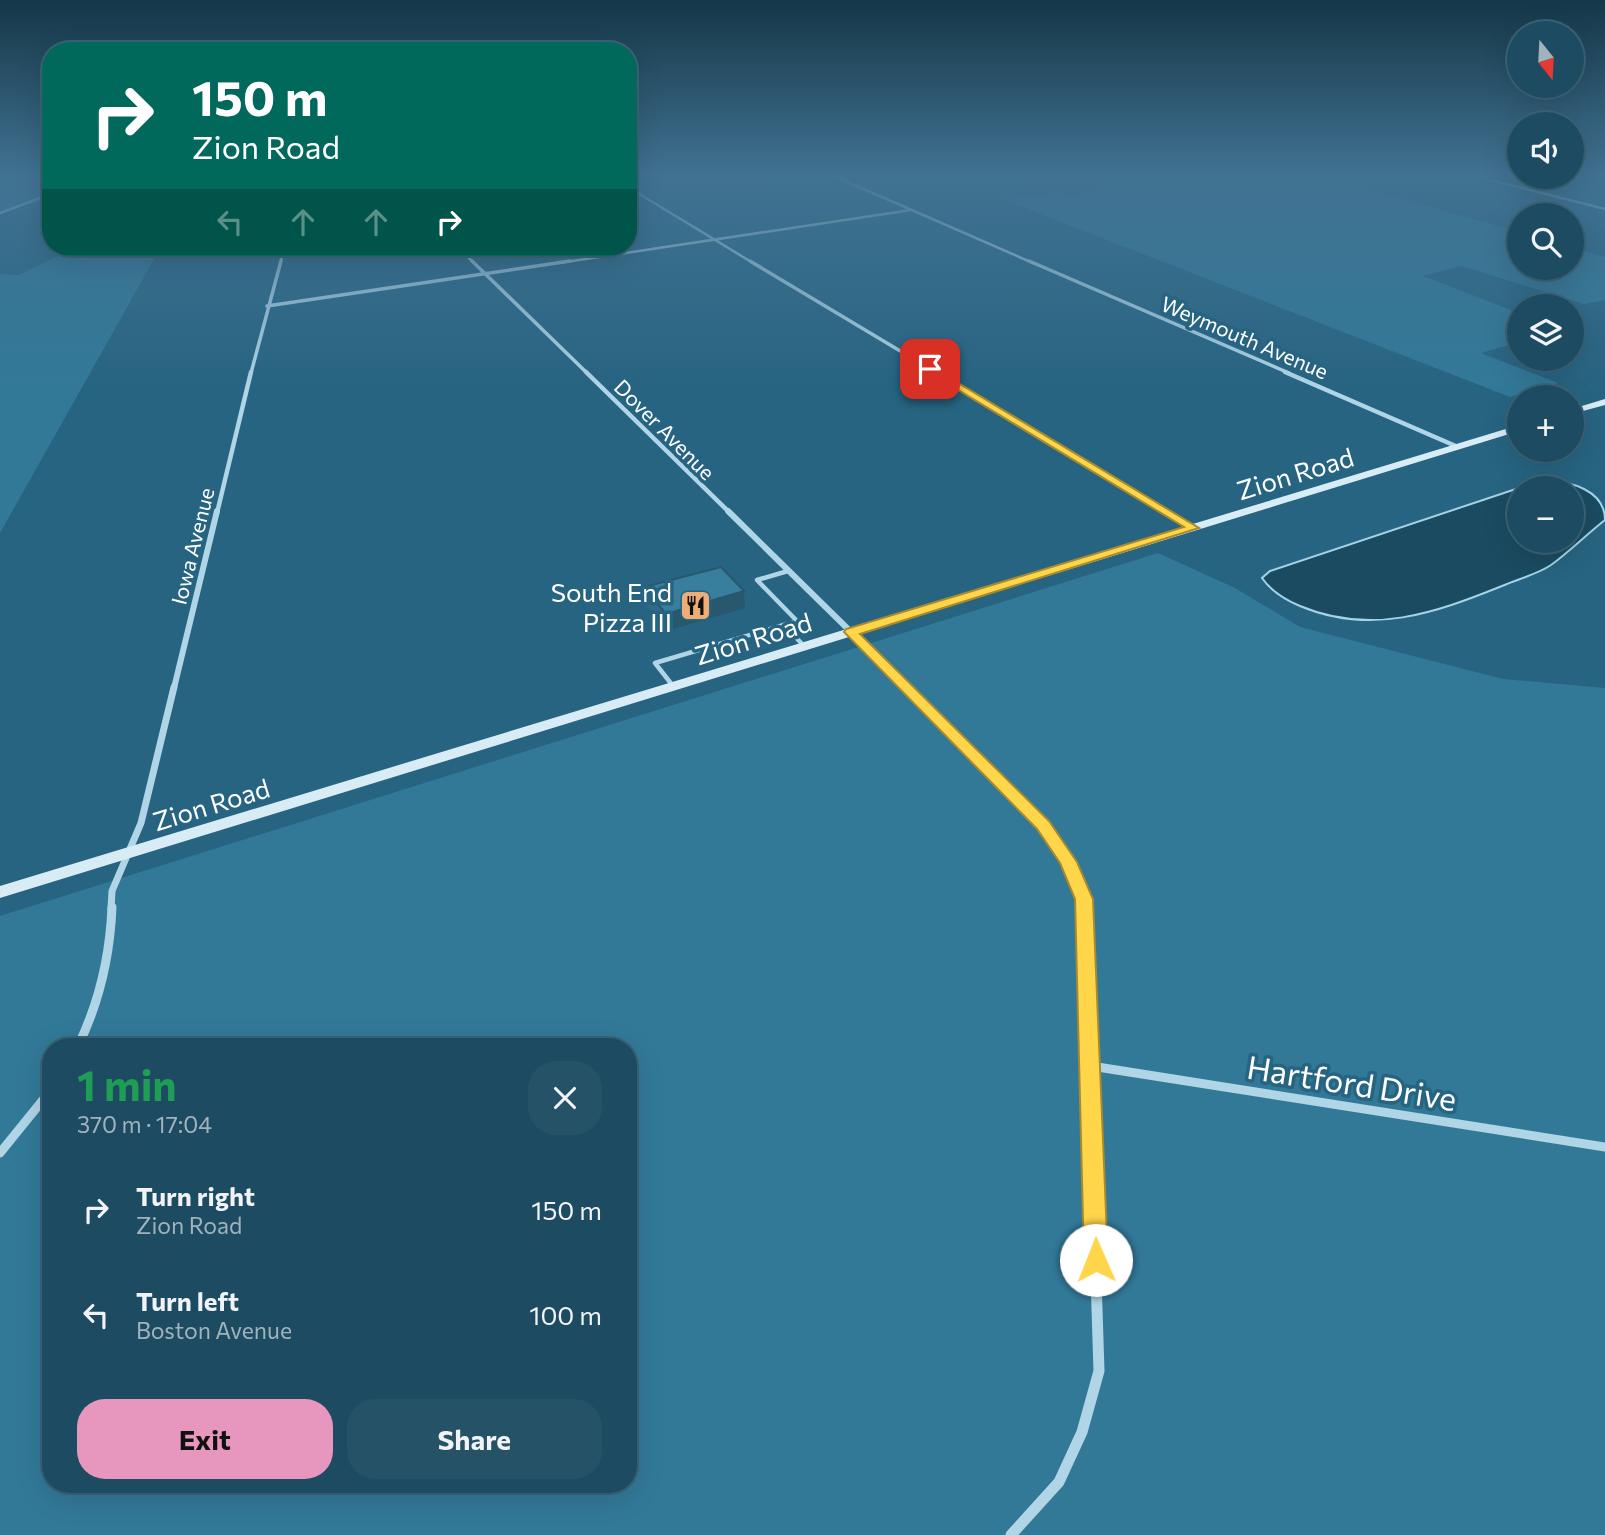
<!DOCTYPE html>
<html lang="en">
<head>
<meta charset="utf-8">
<style>
  body { margin:0; font-family:Commissioner,sans-serif; background:#255267; color:#f1f3f6; height:100vh; display:flex; flex-direction:column; font-size:26px; white-space:nowrap }
  * { box-sizing:border-box; margin:0 }
  p { font-size:23px; color:#a0b3bd }
  .icon { flex:none; width:38px; height:38px; fill:none; stroke:currentColor; stroke-width:2; stroke-linecap:round; stroke-linejoin:round }
  .map { position:relative; flex:1; overflow:hidden }
  .panel { position:absolute; left:42px; top:1038px; width:595px; height:455px; display:flex; flex-direction:column; background:#1d4b61; border-radius:28px; box-shadow:0 7px 28px #0002,0 0 0 2px #3b6376 }
  .panel>* { flex:none }
  .top-card { position:absolute; left:42px; top:42px; width:595px; height:214px; border-radius:28px; box-shadow:0 7px 28px #0002,0 0 0 2px #3b6376; background:#00695c; color:#fff; overflow:hidden }
  .needle { width:46px; rotate:162deg }
  .tools { position:absolute; left:1507px; top:21px; display:grid; gap:14px }
  .tools a { display:grid; place-items:center; width:77px; height:77px; border-radius:50%; background:#1d4b61; box-shadow:0 7px 28px #0002,0 0 0 2px #3b6376; font-size:35px }
  .pin { position:absolute; display:grid; place-items:center; width:60px; height:60px; color:#fff; margin:-30px; border-radius:14px; box-shadow:0 4px 10px #0006 }
  .me { position:absolute; width:77px; margin:-38px; rotate:359deg; stroke-linejoin:round; filter:drop-shadow(0 0 5px #0008) }
  .turn { display:flex; align-items:center; gap:24px; height:147px; padding:0 35px; font-size:32px }
  .turn .icon { width:91px; height:91px; stroke-width:2.5 }
  .turn b { display:block; font-size:49px; line-height:60px }
  .lanes { display:flex; align-items:center; height:66px; padding:0 35px; background:#0003; justify-content:center; gap:35px; direction:ltr }
  .lanes .off { opacity:.35 }
  .round { display:grid; place-items:center; flex:none; width:74px; height:74px; border-radius:28px; background:#255267 }
  .summary { display:flex; align-items:center; justify-content:space-between; height:119px; padding:0 35px }
  h1 { font-size:42px; font-weight:700; line-height:52px; color:#1e9e55 }
  .action { display:flex; gap:14px; margin-top:auto; padding:14px 35px }
  .action a { flex:1; height:80px; border-radius:28px; background:#e797bd; color:#111; font-size:28px; font-weight:700; line-height:80px; text-align:center }
  .action a+a { background:#255267; color:#f1f3f6 }
  ul { padding:0; list-style:none }
  li { display:flex; align-items:center; gap:21px; height:105px; padding:0 35px }
  li div { flex:1 }
  li b { display:block; font-size:26px }
  li em { font-style:normal }
  .map>svg:first-child { display:block }
</style>
</head>
<body>
<div class="map">
<svg width="1605" height="1535" viewBox="0 0 1605 1535">
  <rect width="100%" height="100%" fill="#276481"/>
  <!-- green -->
  <path fill="#327998" fill-rule="evenodd" d="M0 173H51V194L0 213Z
    M1126 173H1313L1519 232V268H1572V247L1605 257V300L1584 304 1462 266 1423 276 1519 313V342L1481 353 1558 383 1510 397 1002 199 1057 193 1074 198Z
    M76 247H161L0 533V274L19 275Z
    M1158 553 1235 588 1300 627 1503 679 1605 688V1535H0V916ZM51 1046H628V1484H51Z"/>
  <!-- water -->
  <path fill="#1b4b61" stroke="#a3d3e6" stroke-width="2" fill-rule="evenodd" d="M1546 481C1570 481 1605 490 1605 520 1587 534 1570 551 1551 565 1538 574 1518 579 1502 586 1435 613 1371 636 1300 606 1286 600 1271 591 1262 578L1270 571 1528 485ZM1572 488V541H1519V488Z"/>
  <g fill="none" stroke-linecap="round" stroke-linejoin="round">
    <!-- lane -->
    <path stroke="#afd5e6" stroke-width="4.5" d="M784 625 804 646
      M673 686 655 663 797 621 757 580 788 571"/>
    <!-- street-far6 -->
    <path stroke="#afd5e6" stroke-width="2.5" d="M827 173 1033 263
      M1463 173 1605 209
      M1478 176 1494 173
      M628 187 753 263
      M0 213 51 194
      M458 247 474 263
      M280 263 285 247
      M559 263 911 210"/>
    <!-- street-far5 -->
    <path stroke="#afd5e6" stroke-width="3.5" d="M472 261 587 373
      M750 261 937 373
      M1029 261 1289 373
      M267 306 570 261
      M251 373 281 261"/>
    <!-- street-far4 -->
    <path stroke="#afd5e6" stroke-width="4.5" d="M586 372 730 513
      M934 372 1168 513
      M1285 372 1458 447
      M217 513 251 372"/>
    <!-- street-far3 -->
    <path stroke="#afd5e6" stroke-width="6" d="M728 511 908 688
      M1165 511 1193 528
      M174 688 217 511"/>
    <!-- street-far2 -->
    <path stroke="#afd5e6" stroke-width="7" d="M906 687C952 733 1082 846 1084 909
      M111 909 112 891 141 823 174 687"/>
    <!-- street-far1 -->
    <path stroke="#afd5e6" stroke-width="9" d="M1084 907 1093 1187
      M78 1046C99 1003 110 955 112 907
      M1091 1066 1605 1147
      M0 1153 51 1090"/>
    <!-- street -->
    <path stroke="#afd5e6" stroke-width="11" d="M1011 1535 1059 1482 1082 1432 1099 1371 1093 1185"/>
    <!-- secondary -->
    <path fill="#d8ecf6" fill-rule="evenodd" d="M1605 399V405L1572 414V409Z
      M1519 425V431L0 898V886Z"/>
  </g>
  <!-- wall -->
  <path fill="#306c87" d="M644 587 744 591 745 608 667 631 646 604Z"/>
  <!-- shaded-wall -->
  <path fill="#27586e" d="M744 591 745 608 667 631 666 614Z"/>
  <!-- building -->
  <path fill="#387e9d" stroke="#27586e" stroke-width="2" d="M721 567 744 591 666 614 644 587Z"/>
  <!-- sky -->
  <linearGradient id="sky" x2="0" y2="1"><stop stop-color="#153747"/><stop offset="0.45" stop-color="#417292"/><stop offset="1" stop-color="#417292" stop-opacity="0"/></linearGradient>
  <rect width="1605" height="388" fill="url(#sky)"/>
  <!-- route -->
  <path fill="#ffd54a" stroke="#a68a30" stroke-width="2" d="M930 366 1199 528 860 634 1049 821 1077 862 1093 899 1108 1260 1104 1269 1096 1273 1087 1269 1084 1260 1075 899 1060 863 1037 829 844 632 846 629 1184 527 927 371 926 369Z"/>
  <!-- icons -->
  <defs>
    <symbol id="restaurant-square" viewBox="-11 -11 22 22"><rect x="-9" y="-9" width="18" height="18" rx="4" fill="#eead75" stroke="#276481"/><path d="M-5-6h1v4h1v-4h1v4h1v-4h1v5L-1.5 .5V6h-2V.5L-5-1ZM5-6V6H3V1.5H1.5Q1.5-4 5-6Z" fill="#111"/></symbol>
  </defs>
  <g fill-rule="evenodd">
    <use href="#restaurant-square" x="678" y="588" width="35" height="35"/>
  </g>
  <g text-anchor="middle" dominant-baseline="central" stroke-width="7" stroke-linejoin="round" paint-order="stroke">
    <!-- far-street labels -->
    <g font-size="21" fill="#fff" stroke="#276481">
      <text transform="translate(1245 337) rotate(23)">Weymouth Avenue</text>
      <text transform="translate(665 429) rotate(45)">Dover Avenue</text>
      <text transform="translate(192 546) rotate(-76)">Iowa Avenue</text>
    </g>
    <!-- street labels -->
    <g font-size="26" fill="#fff" stroke="#276481">
      <text transform="translate(1295 473) rotate(-17)">Zion Road</text>
      <text transform="translate(753 638) rotate(-17)">Zion Road</text>
      <text transform="translate(211 804) rotate(-17)">Zion Road</text>
    </g>
    <!-- poi labels -->
    <g font-size="26" fill="#fff" stroke="#276481" text-anchor="end">
      <text x="672" y="591">South End<tspan x="672" dy="30">Pizza III</tspan></text>
    </g>
    <!-- near-street labels -->
    <g font-size="32" fill="#fff" stroke="#276481">
      <text transform="translate(1352 1082) rotate(9)">Hartford Drive</text>
    </g>
  </g>
</svg>
<div class="tools">
<a><svg class="needle" viewBox="-14 -14 28 28"><path d="M0-13l5 13h-10z" fill="#e53935"/><path d="M0 13l5-13h-10z" fill="#a0b3bd"/></svg></a>
<a><svg class="icon" aria-label="sound" viewBox="0 0 24 24"><path d="M4 9h4l5-4v14l-5-4H4zM17 9q2 3 0 6"/></svg></a>
<a><svg class="icon" aria-label="search" viewBox="0 0 24 24"><circle cx="10" cy="10" r="6"/><path d="M15 15l6 6"/></svg></a>
<a><svg class="icon" aria-label="layers" viewBox="0 0 24 24"><path d="M12 4l9 5-9 5-9-5zM3 14l9 5 9-5"/></svg></a>
<a>+</a>
<a>−</a>
</div>
<div class="pin" style="left:930px;top:369px;background:#d93025"><svg class="icon" aria-label="arrive" viewBox="0 0 24 24"><path d="M6 21V4h12l-3 4 3 4H6"/></svg></div>
<svg class="me" style="left:1096px;top:1260px" viewBox="-20 -20 40 40"><circle r="19" fill="#fff"/><path d="M0-13L10 11 0 6-10 11z" fill="#ffd54a"/></svg>
<div class="top-card">
<div class="turn"><svg class="icon" aria-label="right" viewBox="0 0 24 24"><path d="M7 20v-9h11M14 6l5 5-5 5"/></svg><div><b>150 m</b>Zion Road</div></div>
<div class="lanes"><svg class="icon off" aria-label="left" viewBox="0 0 24 24"><path d="M17 20v-9H6M10 6l-5 5 5 5"/></svg><svg class="icon off" aria-label="ahead" viewBox="0 0 24 24"><path d="M12 20V5M6 11l6-6 6 6"/></svg><svg class="icon off" aria-label="ahead" viewBox="0 0 24 24"><path d="M12 20V5M6 11l6-6 6 6"/></svg><svg class="icon" aria-label="right" viewBox="0 0 24 24"><path d="M7 20v-9h11M14 6l5 5-5 5"/></svg></div>
</div>
<section class="panel">
<div class="summary"><div><h1>1 min</h1><p>370 m · 17:04</p></div><a class="round"><svg class="icon" aria-label="close" viewBox="0 0 24 24"><path d="M6 6l12 12M18 6L6 18"/></svg></a></div>
<ul>
<li><svg class="icon" aria-label="right" viewBox="0 0 24 24"><path d="M7 20v-9h11M14 6l5 5-5 5"/></svg><div><b>Turn right</b><p>Zion Road</p></div><em>150 m</em></li>
<li><svg class="icon" aria-label="left" viewBox="0 0 24 24"><path d="M17 20v-9H6M10 6l-5 5 5 5"/></svg><div><b>Turn left</b><p>Boston Avenue</p></div><em>100 m</em></li>
</ul>
<div class="action"><a>Exit</a><a>Share</a></div>
</section>
</div>
</body>
</html>
